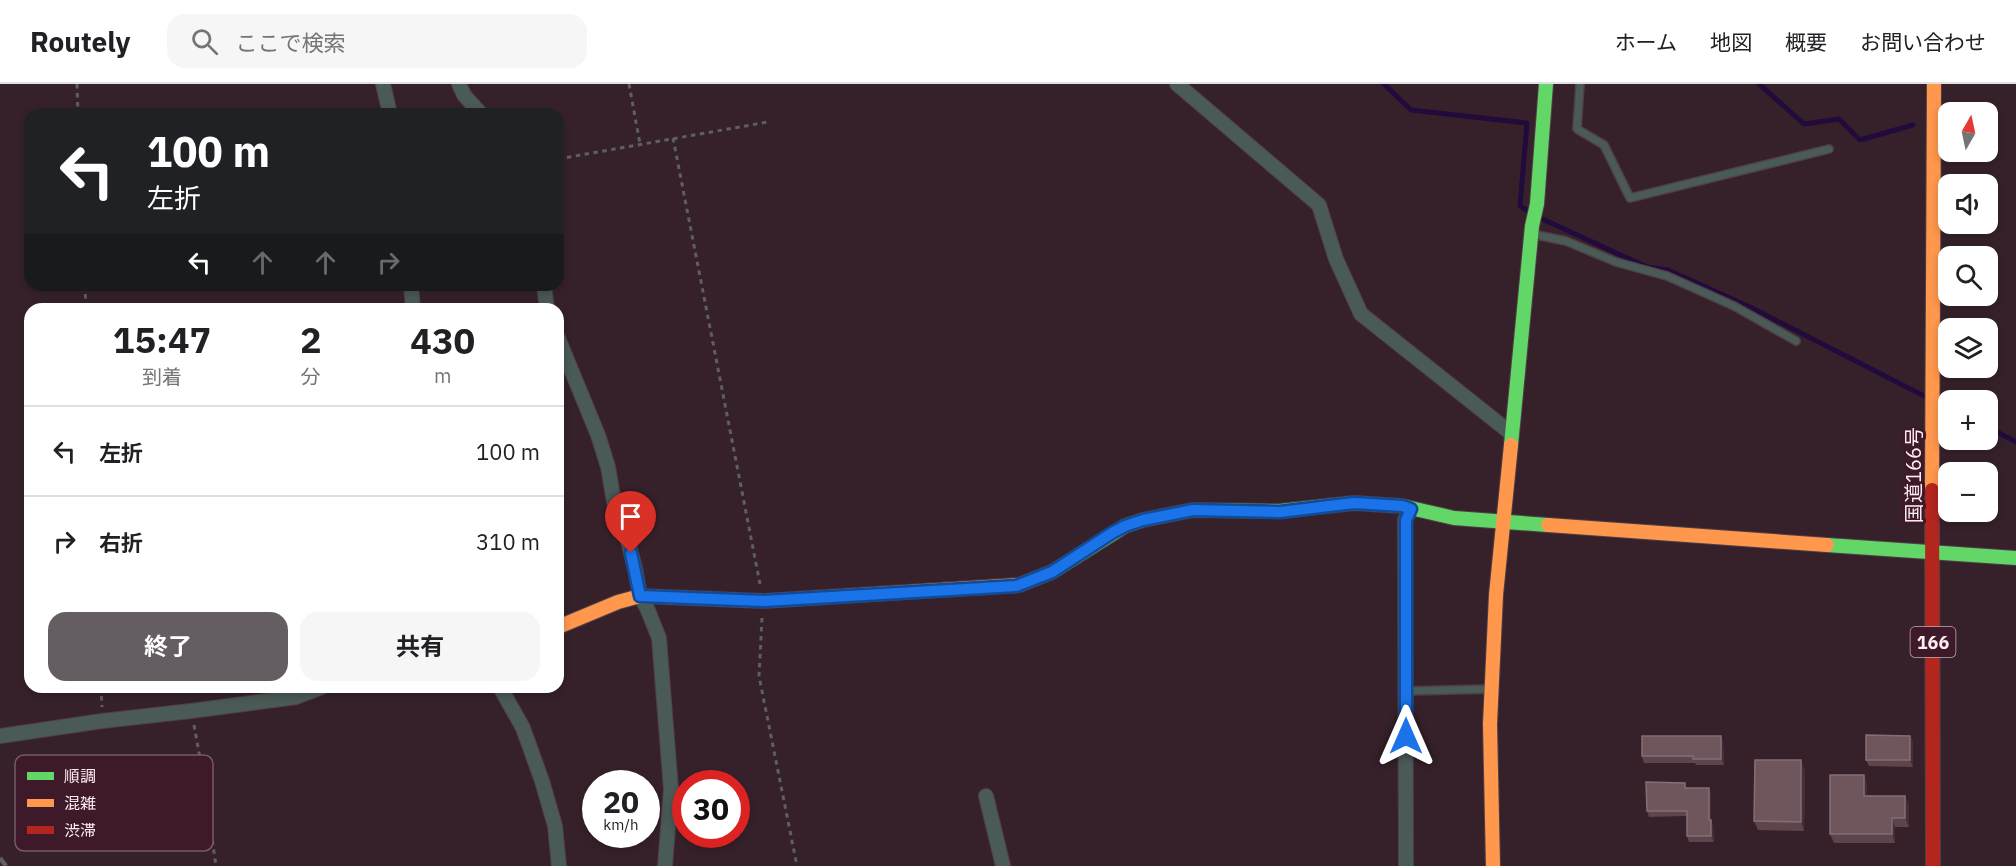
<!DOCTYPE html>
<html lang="ja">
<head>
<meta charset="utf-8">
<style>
  body { margin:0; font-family:"IBM Plex Sans","Noto Sans JP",sans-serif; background:#f6f6f6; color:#202124; height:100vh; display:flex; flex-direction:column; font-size:22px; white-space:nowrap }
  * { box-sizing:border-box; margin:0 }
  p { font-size:20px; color:#757577 }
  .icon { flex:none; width:33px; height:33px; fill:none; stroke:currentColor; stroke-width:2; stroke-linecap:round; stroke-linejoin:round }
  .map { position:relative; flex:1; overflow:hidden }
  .details { position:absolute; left:24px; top:219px; width:540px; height:390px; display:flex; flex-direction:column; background:#fff; border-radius:18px; box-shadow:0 3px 9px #0003 }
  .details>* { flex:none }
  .banner { position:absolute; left:24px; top:24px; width:540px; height:183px; border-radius:18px; box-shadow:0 3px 9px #0003; background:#202124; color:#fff; overflow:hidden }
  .needle { width:39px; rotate:9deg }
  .buttons { position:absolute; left:1938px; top:18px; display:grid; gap:12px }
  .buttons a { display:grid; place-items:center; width:60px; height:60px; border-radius:12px; background:#fff; box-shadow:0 3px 9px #0003; font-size:30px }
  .speed { position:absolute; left:582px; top:686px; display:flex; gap:12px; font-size:30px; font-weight:700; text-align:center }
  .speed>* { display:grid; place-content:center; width:78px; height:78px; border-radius:50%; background:#fff; box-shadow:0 3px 9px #0003; line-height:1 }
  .speed small { font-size:15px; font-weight:400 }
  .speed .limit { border:9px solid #d22; background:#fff; color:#111 }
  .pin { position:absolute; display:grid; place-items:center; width:51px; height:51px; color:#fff; margin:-62px -26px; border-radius:50% 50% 50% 0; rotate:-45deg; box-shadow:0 0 6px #0007 }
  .pin .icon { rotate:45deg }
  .me { position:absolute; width:66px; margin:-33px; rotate:0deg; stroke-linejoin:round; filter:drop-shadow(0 0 4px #0008) }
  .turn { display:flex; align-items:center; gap:21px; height:126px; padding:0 24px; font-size:27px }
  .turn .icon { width:78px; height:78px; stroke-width:2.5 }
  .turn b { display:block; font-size:42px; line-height:51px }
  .lanes { display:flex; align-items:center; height:57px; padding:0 24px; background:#0003; justify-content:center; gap:30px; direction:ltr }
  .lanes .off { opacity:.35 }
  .eta { display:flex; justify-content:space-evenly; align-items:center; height:102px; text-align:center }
  .eta b { font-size:36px; font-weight:700; line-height:42px }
  .primary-button { display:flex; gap:12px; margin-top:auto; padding:12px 24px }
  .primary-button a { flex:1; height:69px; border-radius:18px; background:#645d61; color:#fff; font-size:24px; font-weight:700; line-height:69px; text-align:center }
  .primary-button a+a { background:#f6f6f6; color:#202124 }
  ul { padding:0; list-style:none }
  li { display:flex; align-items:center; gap:18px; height:90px; padding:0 24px; border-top:2px solid #e0e0e0 }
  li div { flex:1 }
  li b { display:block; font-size:22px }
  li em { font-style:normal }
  header { display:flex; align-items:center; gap:36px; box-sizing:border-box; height:84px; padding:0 30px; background:#fff; border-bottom:2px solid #e0e0e0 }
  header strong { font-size:28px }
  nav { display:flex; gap:33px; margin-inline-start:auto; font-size:21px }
  .search { width:420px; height:54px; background:#f6f6f6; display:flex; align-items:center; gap:15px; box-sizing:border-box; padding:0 21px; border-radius:18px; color:#757577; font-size:22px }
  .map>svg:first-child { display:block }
</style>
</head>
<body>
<header>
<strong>Routely</strong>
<div class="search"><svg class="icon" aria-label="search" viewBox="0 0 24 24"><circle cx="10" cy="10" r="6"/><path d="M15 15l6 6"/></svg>ここで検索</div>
<nav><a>ホーム</a><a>地図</a><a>概要</a><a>お問い合わせ</a></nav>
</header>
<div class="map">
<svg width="2016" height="782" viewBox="0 0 2016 782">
  <rect width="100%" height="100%" fill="#36212a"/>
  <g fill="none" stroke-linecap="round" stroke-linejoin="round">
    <!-- stream -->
    <path stroke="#200b3c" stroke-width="5" d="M1384 0 1411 26 1527 39 1520 122 1530 128
      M1759 0 1804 40 1839 35 1860 56 1913 41
      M1538 133 1647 183 1668 186 1752 224 1926 313
      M1988 343 2016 358"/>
    <defs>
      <path id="lane" d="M1580 0 1577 45 1604 61 1630 114 1829 65
        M1532 150 1566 157 1616 178 1667 192 1734 222 1796 257
        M1406 607 1491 605"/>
      <path id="street" d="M383 0 390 30
        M459 0 464 11 481 30
        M1177 0 1319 121 1336 175 1361 230 1512 350
        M411 201 413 225
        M544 201 547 225
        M558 254 598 351 608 383 619 447 627 454 635 484 640 512 647 524 659 554 671 705 665 782
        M500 603 523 644 542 697 555 742 559 782
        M0 652 102 637 191 627 296 613 322 603
        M986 712 1003 782
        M1406 782 1405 436 1411 425"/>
      <path id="fast" d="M1511 361 1532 142 1537 120 1546 0
        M1827 461 2016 474
        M1019 501 1052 488 1125 442 1143 436 1193 426 1280 427 1354 419 1402 422 1454 434 1548 441"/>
      <path id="slow" d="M1932 406 1934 0
        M1548 441 1827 461
        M558 543 618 518 640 512 764 517 1019 501
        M1493 782 1490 640 1496 511 1511 361"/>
      <path id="jam" d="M1932 406 1933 782"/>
    </defs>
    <!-- lane casing -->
    <use href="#lane" stroke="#503f47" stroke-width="10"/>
    <!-- street casing -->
    <use href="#street" stroke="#503f47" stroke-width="16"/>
    <!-- fast casing -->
    <use href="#fast" stroke="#503f47" stroke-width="16"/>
    <!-- slow casing -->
    <use href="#slow" stroke="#503f47" stroke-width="16"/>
    <!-- jam casing -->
    <use href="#jam" stroke="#503f47" stroke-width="16"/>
    <!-- path -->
    <path stroke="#5e5f60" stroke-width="3" stroke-dasharray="4.5 4.5" stroke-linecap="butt" d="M77 0 78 30
      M629 0 640 60
      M673 54 760 500
      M558 75 768 38
      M85 201 86 225
      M762 534 759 592 797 782
      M101 603 102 623
      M194 641 202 685 216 782"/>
    <!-- lane -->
    <use href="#lane" stroke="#4a5a57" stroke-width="7"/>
    <!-- street -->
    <use href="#street" stroke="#4a5a57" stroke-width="14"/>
    <!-- fast -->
    <use href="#fast" stroke="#63d668" stroke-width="14"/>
    <!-- slow -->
    <use href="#slow" stroke="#ff974d" stroke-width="14"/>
    <!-- jam -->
    <use href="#jam" stroke="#b3261e" stroke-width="14"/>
    <!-- rail -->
    <path stroke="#605e61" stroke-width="4.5" stroke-dasharray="10 10" stroke-linecap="butt" d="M0 774 6 782"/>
  </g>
  <!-- wall -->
  <path fill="#5e444b" d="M1721 652 1723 659 1724 681H1696L1695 679H1644L1642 672Z
    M1910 652 1913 658V683L1869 682 1866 676Z
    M1805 686 1804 747 1758 746 1754 737Z
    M1867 700V712H1905L1909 722V743H1895V759H1834L1830 750Z
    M1687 704 1711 709V736L1713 742 1714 758H1689L1687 752V732L1649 733 1647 727Z"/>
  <!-- shaded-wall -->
  <path fill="#472e36" d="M1721 652 1723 659 1724 681 1721 675Z
    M1910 652 1913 658V683L1910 676Z
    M1801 676 1805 686 1804 747 1801 738Z
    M1864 691 1867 700V722L1864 712Z
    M1709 704 1711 709V742L1709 736Z
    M1905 712 1909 722V743L1905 734Z
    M1892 734 1895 743V759L1892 750Z
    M1711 736 1713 742 1714 758 1711 752Z"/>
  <!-- building -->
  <path fill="#6f565d" stroke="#856e74" stroke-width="1.5" d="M1866 651 1910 652V676H1866Z
    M1642 652H1721V675H1693V672H1642Z
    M1755 676H1801V738L1754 737Z
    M1830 691H1864V712H1905V734H1892V750H1830Z
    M1646 698 1685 699V704H1709V736H1711V752H1687V727H1647Z"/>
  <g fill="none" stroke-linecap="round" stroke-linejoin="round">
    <defs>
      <path id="route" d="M631 469 640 512 764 517 1016 502 1052 488 1112 449 1125 442 1143 436 1193 426 1280 428 1354 419 1402 422 1411 425 1406 436V652"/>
    </defs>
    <!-- route casing -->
    <use href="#route" stroke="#114b97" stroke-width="15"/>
    <!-- route -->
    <use href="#route" stroke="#1a73e8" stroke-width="10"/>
  </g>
  <g text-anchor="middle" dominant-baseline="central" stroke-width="6" stroke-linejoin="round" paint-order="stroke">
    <!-- shield labels -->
    <rect fill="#3e1929" stroke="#c4adb6" stroke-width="1.5" x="1910.5" y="543" width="45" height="30" rx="4.5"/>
    <g font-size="18" font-weight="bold" fill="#fdedf2">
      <text x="1933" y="558">166</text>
    </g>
    <!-- street labels -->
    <g font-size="20" fill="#fdedf2" stroke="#3e1929">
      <text transform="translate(1913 391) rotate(-90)">国道166号</text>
    </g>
  </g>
  <!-- legend -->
  <rect x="15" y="671" width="198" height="96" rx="9" fill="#3e1929" stroke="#775965" stroke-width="1.5"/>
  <rect x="27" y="688" width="27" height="8" fill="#63d668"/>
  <rect x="27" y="715" width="27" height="8" fill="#ff974d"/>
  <rect x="27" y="742" width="27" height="8" fill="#b3261e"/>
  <g font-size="16" fill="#fdedf2">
    <text x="64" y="698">順調</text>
    <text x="64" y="725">混雑</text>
    <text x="64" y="752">渋滞</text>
  </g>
</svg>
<div class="buttons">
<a><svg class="needle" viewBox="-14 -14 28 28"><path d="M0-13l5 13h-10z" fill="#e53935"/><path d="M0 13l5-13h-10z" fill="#757577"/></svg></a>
<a><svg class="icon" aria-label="sound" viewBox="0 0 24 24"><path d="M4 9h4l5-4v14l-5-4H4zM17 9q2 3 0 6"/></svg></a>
<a><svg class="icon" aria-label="search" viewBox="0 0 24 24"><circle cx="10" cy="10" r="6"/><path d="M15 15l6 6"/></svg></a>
<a><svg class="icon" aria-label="layers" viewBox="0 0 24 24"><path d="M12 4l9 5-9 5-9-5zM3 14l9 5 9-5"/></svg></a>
<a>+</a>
<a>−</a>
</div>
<div class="speed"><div>20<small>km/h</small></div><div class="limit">30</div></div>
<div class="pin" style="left:631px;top:469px;background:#d93025"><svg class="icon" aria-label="arrive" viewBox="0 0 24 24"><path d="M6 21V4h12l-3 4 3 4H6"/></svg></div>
<svg class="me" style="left:1406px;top:652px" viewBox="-20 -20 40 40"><path d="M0-17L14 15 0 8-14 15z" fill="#1a73e8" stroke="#fff" stroke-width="4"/></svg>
<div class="banner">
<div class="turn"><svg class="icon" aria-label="left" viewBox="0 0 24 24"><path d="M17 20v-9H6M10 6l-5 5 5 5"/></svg><div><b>100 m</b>左折</div></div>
<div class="lanes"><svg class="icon" aria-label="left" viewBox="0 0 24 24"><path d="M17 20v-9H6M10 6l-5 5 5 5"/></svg><svg class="icon off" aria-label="ahead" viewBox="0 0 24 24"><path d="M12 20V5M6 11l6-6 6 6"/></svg><svg class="icon off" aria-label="ahead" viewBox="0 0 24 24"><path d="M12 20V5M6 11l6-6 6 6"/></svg><svg class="icon off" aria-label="right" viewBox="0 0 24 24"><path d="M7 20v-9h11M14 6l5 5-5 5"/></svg></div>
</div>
<section class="details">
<div class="eta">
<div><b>15:47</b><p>到着</p></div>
<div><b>2</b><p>分</p></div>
<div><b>430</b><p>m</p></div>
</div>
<ul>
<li><svg class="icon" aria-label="left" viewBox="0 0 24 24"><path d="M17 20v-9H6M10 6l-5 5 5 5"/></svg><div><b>左折</b></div><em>100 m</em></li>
<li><svg class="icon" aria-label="right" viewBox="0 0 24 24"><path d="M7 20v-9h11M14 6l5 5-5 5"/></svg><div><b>右折</b></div><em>310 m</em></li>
</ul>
<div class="primary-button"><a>終了</a><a>共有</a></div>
</section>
</div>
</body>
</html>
